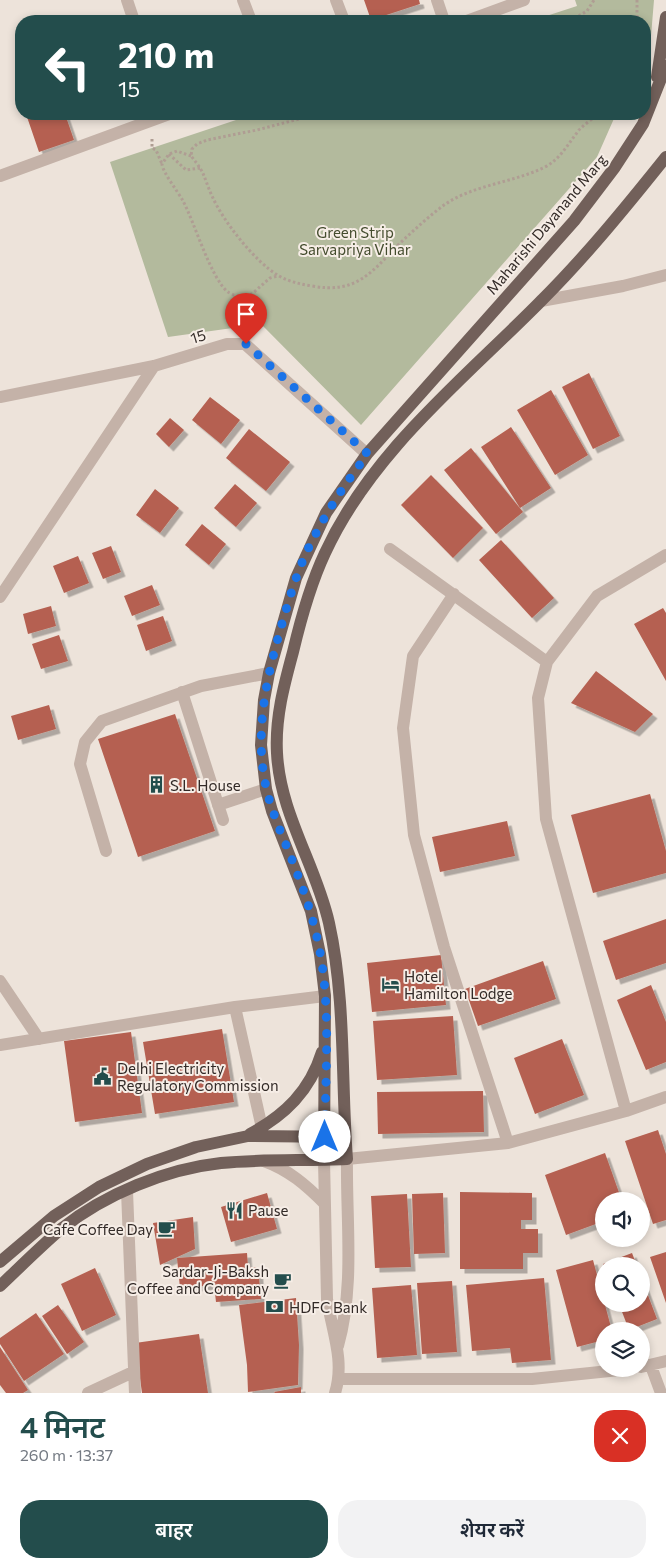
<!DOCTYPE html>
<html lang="hi">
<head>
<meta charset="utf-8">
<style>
  body { margin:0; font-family:Commissioner,"Noto Sans Devanagari",sans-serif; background:#f2f2f3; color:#1f2937; height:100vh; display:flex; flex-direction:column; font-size:19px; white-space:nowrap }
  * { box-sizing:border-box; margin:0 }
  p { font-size:16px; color:#747a83 }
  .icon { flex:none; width:28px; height:28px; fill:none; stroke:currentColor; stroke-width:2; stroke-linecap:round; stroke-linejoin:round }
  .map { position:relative; height:1393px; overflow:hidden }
  .drawer { display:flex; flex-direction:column; background:#fff; flex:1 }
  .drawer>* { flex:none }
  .hud { position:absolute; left:15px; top:15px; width:636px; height:105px; border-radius:20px; box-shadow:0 2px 8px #0003; background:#234d4c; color:#fff; overflow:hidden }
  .fabs { position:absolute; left:595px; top:1192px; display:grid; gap:10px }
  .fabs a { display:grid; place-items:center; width:55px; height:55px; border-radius:50%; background:#fff; box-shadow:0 2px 8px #0003; font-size:25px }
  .pin { position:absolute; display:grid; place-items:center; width:42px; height:42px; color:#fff; margin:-51px -21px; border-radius:50% 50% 50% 0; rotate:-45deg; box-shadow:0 0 5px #0007 }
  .pin .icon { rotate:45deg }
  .me { position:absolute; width:55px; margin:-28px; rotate:0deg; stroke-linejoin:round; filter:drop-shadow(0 0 4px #0008) }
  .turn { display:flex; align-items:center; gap:18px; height:105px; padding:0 20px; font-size:22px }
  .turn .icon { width:65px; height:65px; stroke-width:2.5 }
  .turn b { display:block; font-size:35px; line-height:42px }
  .round { display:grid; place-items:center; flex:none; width:52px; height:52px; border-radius:20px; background:#f2f2f3 }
  .headline { display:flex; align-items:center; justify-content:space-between; height:85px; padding:0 20px }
  h1 { font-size:30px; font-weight:600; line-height:38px; color:#234d4c }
  .action { display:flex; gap:10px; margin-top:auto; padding:10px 20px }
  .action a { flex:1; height:58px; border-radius:20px; background:#234d4c; color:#fff; font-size:20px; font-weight:600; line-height:58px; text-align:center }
  .action a+a { background:#f2f2f3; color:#1f2937 }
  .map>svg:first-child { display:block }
</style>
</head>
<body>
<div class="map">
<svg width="666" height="1393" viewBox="0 0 666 1393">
  <defs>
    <filter id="shadow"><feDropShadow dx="4.5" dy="4.5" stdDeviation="0" flood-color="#0004"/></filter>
  </defs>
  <rect width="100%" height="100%" fill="#ede3da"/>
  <!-- green -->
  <path fill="#b3ba9d" d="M575 0H654L651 36 645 49V21H531L577 6Z
    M254 114H616L597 157 361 425 261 324 168 337 110 162Z"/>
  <!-- building -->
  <path fill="#b56151" filter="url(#shadow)" d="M364 0H419L420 4 371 20Z
    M26 114H65L74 140 39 152Z
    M589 373 620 436 593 449 562 387Z
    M551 390 588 455 555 475 517 410Z
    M210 397 240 420 221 444 192 420Z
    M170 418 184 430 169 447 156 434Z
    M511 427 551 488 520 508 481 447Z
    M249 429 290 462 266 491 226 458Z
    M471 448 523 512 496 534 444 470Z
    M431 475 483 528 453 558 401 505Z
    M235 484 257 503 236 527 214 508Z
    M155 489 179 508 160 533 136 515Z
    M202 524 226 544 209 565 185 545Z
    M501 540 554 598 532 618 479 560Z
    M111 546 121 572 103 579 92 553Z
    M78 556 89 583 64 593 53 566Z
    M152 585 160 605 132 616 124 596Z
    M51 606 56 626 28 634 23 614Z
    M663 608 666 613V681L634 624Z
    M163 616 172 641 146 651 137 625Z
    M59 635 68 661 41 669 32 644Z
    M596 671 653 714 635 732 571 703Z
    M49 705 56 729 18 740 11 716Z
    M175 714 215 831 138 857 98 739Z
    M650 794 666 851V873L593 893 571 815Z
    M507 821 515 856 440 872 432 837Z
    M666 919V963L616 980 603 941Z
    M441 955 446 1005 372 1012 367 963Z
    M543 961 556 999 478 1026 465 989Z
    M651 985 666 1022V1062L646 1070 617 1000Z
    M453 1016 457 1075 377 1080 373 1021Z
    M222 1029 234 1102 155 1114 143 1042Z
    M131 1032 142 1113 75 1122 64 1041Z
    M562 1039 584 1095 535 1114 514 1058Z
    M483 1091 484 1132 378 1134 377 1092Z
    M658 1130 666 1154V1220L653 1224 625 1141Z
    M605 1153 622 1201H604V1221L566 1235 545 1175Z
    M460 1192 532 1193V1220H521V1229H538V1253H523V1269H460Z
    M267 1193 277 1229 231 1242 221 1207Z
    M443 1193 445 1253 414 1254 412 1194Z
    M407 1194 411 1267 375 1268 371 1196Z
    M193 1217 195 1249 160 1265 153 1223Z
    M666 1252V1303L650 1257Z
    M247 1253 248 1267H258L261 1299 216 1302 214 1285 180 1288 177 1258Z
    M632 1253 637 1266H604L603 1264Z
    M593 1260 612 1331H604V1340L577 1347 556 1270Z
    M95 1268 116 1315 82 1331 61 1284Z
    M641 1277 657 1319 629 1330 619 1304H641Z
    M544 1278 551 1360 512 1363 510 1348 472 1351 466 1285Z
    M452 1281 457 1352 422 1354 417 1283Z
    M411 1285 417 1355 377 1358 372 1288Z
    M296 1298 299 1345 298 1385 248 1392 247 1365 239 1305Z
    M58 1305 84 1342 67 1354 42 1316Z
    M36 1313 64 1354 24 1381 0 1344V1338Z
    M199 1334 208 1393H142L135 1343Z
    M0 1347 28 1390 23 1393H6L0 1385Z
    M301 1387V1393H275L274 1392Z"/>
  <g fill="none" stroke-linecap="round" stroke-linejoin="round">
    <!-- path -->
    <path stroke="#af9d93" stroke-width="3" stroke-dasharray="2.5 2.5" stroke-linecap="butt" d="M637 0V21
      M570 21 587 11 594 0
      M318 114 257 130 207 140 197 144 192 149 191 156C206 174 203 176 212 196 223 221 255 262 279 276 290 282 300 284 312 286 356 294 371 273 398 245 413 231 428 217 444 205 473 185 511 183 543 168 560 160 568 144 579 130 585 124 593 118 600 114
      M152 139V148L156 150 162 164
      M169 154 186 170 200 168
      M191 156 177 151 169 154 162 164C163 173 177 190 183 201 194 221 211 279 228 292 232 295 241 297 246 299
      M246 328V299L270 278 278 276"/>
    <!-- minor -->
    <path stroke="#c4b2a8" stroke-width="12" d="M127 0 134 21
      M243 0 251 21
      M336 0 344 21
      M437 0 444 21
      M467 21 524 0
      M0 176 169 114
      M541 301 623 286 666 275
      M0 397 154 366 227 344H245L367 454
      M390 549 547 662
      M454 594 413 656 403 728 414 835 444 947 508 1143
      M0 597 154 366
      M182 692 223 820
      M218 805 266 789
      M106 851 80 764 85 742 102 721 201 686 269 673
      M0 981 39 1039
      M235 1007 262 1128
      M0 1045 235 1007 325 996
      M626 1111 546 819 538 698 547 662 597 596 666 555
      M324 1160 327 1299C332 1331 345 1361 335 1393
      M264 1161C289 1170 306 1185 325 1204
      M127 1191 135 1393
      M338 1346C355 1285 346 1221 347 1159L508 1143 626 1111 666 1097
      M651 1366 661 1393
      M641 1367 666 1361
      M339 1379H532L629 1369
      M88 1393 133 1372"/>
    <!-- major -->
    <path stroke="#72605a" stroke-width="12" d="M657 77 666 17
      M250 1134C285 1115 310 1091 322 1052
      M324 1160 325 996 320 954 311 911 272 811 266 789 261 745 264 700 269 673 296 578 326 513 367 454 574 221 615 167 643 124 666 66
      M0 1262 54 1216 99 1187 147 1164 196 1147 248 1136 345 1137
      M0 1286C20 1267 40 1247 61 1229 105 1194 166 1169 221 1163 263 1159 305 1161 347 1159 341 1081 346 1000 329 923 316 865 280 814 277 753 275 718 284 685 293 652 301 618 310 585 325 553 372 451 464 379 541 301 586 256 626 207 666 157"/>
  </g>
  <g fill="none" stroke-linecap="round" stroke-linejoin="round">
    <!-- route -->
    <path stroke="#1a73e8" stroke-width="9" stroke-dasharray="0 16.2" d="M246 344 368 454C346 482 327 511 311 543 300 564 293 587 286 610 269 668 252 730 267 791 274 820 287 845 297 873 307 899 315 925 320 952 331 1012 325 1076 325 1137"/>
  </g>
  <!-- icons -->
  <defs>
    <symbol id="building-bare" viewBox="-9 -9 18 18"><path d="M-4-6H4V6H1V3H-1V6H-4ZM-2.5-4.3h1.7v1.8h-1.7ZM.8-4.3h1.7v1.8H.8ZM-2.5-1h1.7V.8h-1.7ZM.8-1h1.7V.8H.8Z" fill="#234d4c" stroke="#f6ede6" stroke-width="2.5" paint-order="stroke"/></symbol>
    <symbol id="hotel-bare" viewBox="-9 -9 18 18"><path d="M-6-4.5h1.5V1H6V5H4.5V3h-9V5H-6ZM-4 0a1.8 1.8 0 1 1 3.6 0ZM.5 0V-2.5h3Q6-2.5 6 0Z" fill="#234d4c" stroke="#f6ede6" stroke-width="2.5" paint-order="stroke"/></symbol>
    <symbol id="civic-bare" viewBox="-9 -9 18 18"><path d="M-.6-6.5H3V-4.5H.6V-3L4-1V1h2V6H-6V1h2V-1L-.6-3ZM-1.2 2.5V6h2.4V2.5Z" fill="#234d4c" stroke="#f6ede6" stroke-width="2.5" paint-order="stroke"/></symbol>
    <symbol id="restaurant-bare" viewBox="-9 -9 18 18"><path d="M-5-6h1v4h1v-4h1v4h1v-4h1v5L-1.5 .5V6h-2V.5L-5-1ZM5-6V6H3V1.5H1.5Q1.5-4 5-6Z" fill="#234d4c" stroke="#f6ede6" stroke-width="2.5" paint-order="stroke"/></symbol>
    <symbol id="cafe-bare" viewBox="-9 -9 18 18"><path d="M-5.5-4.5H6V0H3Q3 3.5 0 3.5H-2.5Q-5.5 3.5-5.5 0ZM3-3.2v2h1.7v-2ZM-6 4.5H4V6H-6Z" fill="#234d4c" stroke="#f6ede6" stroke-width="2.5" paint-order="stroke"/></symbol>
    <symbol id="bank-bare" viewBox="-9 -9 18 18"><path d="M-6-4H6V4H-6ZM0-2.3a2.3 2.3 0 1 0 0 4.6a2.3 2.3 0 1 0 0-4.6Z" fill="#234d4c" stroke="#f6ede6" stroke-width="2.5" paint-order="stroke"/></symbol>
  </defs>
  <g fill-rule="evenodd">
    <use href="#building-bare" x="144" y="772" width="25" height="25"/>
    <use href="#hotel-bare" x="378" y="972" width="25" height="25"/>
    <use href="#civic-bare" x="90" y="1064" width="25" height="25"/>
    <use href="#restaurant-bare" x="222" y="1198" width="25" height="25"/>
    <use href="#cafe-bare" x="154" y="1216" width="25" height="25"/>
    <use href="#cafe-bare" x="270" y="1268" width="25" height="25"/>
    <use href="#bank-bare" x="262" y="1294" width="25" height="25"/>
  </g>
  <g text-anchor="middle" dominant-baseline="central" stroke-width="4" stroke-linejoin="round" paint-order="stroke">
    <!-- street labels -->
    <g font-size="15" fill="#322a27" stroke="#f6ede6">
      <text transform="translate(546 224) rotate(-50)">Maharishi Dayanand Marg</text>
      <text transform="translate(198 336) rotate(-17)">15</text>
    </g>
    <!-- park labels -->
    <g font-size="15" fill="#444c2e" stroke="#f6ede6">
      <text x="355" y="232">Green Strip<tspan x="355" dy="17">Sarvapriya Vihar</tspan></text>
    </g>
    <!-- poi labels -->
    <g font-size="15" fill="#322a27" stroke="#f6ede6" text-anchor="start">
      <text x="170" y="785">S.L. House</text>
      <text x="404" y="976">Hotel<tspan x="404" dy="17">Hamilton Lodge</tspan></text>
      <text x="117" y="1068">Delhi Electricity<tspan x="117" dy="17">Regulatory Commission</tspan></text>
      <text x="248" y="1210">Pause</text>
      <text x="153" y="1229" text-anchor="end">Cafe Coffee Day</text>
      <text x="269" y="1271" text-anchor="end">Sardar-Ji-Baksh<tspan x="269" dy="17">Coffee and Company</tspan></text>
      <text x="289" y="1307">HDFC Bank</text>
    </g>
  </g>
</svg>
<div class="fabs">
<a><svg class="icon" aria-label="sound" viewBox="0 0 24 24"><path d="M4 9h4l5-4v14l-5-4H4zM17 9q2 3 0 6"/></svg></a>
<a><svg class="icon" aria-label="search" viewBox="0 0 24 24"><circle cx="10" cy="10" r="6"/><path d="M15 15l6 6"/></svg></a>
<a><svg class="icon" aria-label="layers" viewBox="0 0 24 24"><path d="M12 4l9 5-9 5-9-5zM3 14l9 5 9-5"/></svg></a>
</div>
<div class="pin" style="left:246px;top:344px;background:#d93025"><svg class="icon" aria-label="arrive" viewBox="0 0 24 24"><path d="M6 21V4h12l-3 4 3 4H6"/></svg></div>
<svg class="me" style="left:325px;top:1137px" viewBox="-20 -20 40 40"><circle r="19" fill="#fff"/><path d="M0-13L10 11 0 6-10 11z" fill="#1a73e8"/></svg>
<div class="hud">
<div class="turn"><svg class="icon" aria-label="left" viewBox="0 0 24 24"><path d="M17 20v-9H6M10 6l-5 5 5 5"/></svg><div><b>210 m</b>15</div></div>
</div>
</div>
<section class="drawer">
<div class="headline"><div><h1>4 मिनट</h1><p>260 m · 13:37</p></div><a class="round" style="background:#d93025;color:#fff"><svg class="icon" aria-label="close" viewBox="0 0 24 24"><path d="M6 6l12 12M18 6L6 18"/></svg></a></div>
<div class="action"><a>बाहर</a><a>शेयर करें</a></div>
</section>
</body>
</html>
